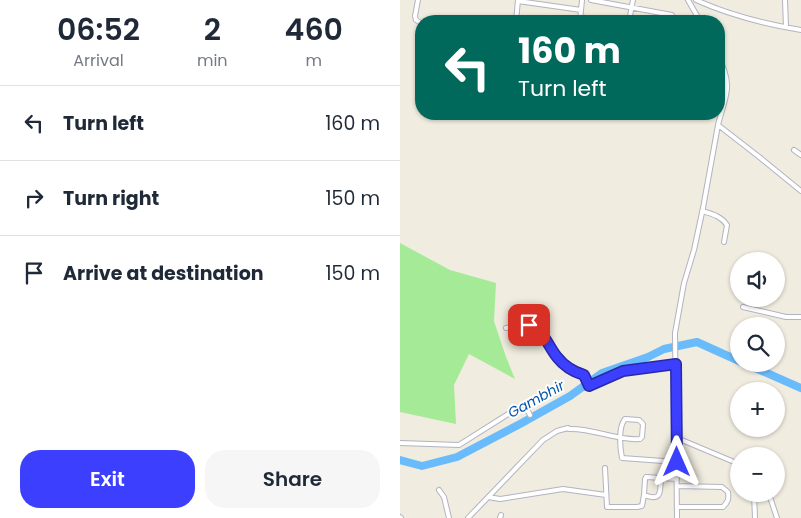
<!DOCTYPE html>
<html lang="en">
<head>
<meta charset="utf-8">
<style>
  body { margin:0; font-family:Poppins,sans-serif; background:#f6f6f7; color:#1f2937; height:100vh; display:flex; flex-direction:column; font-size:19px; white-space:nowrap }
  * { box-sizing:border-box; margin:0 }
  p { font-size:16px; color:#747a83 }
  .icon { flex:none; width:28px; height:28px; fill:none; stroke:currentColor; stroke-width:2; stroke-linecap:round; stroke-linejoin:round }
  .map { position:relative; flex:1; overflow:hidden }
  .side { display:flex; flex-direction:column; background:#fff; width:400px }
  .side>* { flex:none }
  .banner { position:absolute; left:15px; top:15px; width:310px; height:105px; border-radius:20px; box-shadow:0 1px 4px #0004; background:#00695c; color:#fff; overflow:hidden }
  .fabs { position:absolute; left:330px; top:252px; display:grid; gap:10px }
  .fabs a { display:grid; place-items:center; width:55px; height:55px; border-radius:50%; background:#fff; box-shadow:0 1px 4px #0004; font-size:25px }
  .pin { position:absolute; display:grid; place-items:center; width:42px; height:42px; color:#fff; margin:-21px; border-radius:10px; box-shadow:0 2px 8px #0006 }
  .me { position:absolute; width:55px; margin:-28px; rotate:0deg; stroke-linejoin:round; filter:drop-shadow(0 0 4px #0008) }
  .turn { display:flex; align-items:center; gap:18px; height:105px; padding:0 20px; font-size:22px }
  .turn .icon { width:65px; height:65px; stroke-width:2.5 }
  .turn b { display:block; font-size:35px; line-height:42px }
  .eta { display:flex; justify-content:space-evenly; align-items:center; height:85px; text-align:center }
  .eta b { font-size:30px; font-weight:600; line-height:35px }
  .cta { display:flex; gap:10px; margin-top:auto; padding:10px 20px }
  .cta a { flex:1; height:58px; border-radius:20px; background:#3d3fff; color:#fff; font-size:20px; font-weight:600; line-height:58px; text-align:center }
  .cta a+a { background:#f6f6f7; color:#1f2937 }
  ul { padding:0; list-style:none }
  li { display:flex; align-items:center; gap:15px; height:75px; padding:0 20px; border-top:1px solid #e0e1e3 }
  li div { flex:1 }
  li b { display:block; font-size:19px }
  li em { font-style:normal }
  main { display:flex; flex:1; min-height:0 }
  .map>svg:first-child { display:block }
</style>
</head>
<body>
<main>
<section class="side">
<div class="eta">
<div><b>06:52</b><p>Arrival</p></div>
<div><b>2</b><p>min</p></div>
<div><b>460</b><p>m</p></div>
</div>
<ul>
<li><svg class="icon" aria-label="left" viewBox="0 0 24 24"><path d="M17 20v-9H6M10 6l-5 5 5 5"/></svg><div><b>Turn left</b></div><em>160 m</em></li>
<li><svg class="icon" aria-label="right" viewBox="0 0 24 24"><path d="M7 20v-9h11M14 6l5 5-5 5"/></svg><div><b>Turn right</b></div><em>150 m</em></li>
<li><svg class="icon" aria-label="arrive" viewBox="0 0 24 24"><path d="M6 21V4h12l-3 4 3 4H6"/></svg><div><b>Arrive at destination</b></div><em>150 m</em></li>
</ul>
<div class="cta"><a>Exit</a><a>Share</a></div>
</section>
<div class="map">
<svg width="401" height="518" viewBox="0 0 401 518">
  <rect width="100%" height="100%" fill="#f0ecdf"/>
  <!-- green -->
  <path fill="#a5eb97" d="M0 243 50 270 96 283 94 321 106 357 115 379 69 354 54 385 56 424 0 412Z"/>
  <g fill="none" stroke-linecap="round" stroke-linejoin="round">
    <!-- river -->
    <path stroke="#69bbfb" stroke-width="8" d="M346 364 401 388
      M0 460 22 466 57 457 120 424 170 396 202 373 248 357 264 349 297 342 339 361"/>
    <defs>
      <path id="street" d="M18 0 15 16 16 20 21 23
        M191 0 272 15V21
        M288 0 300 21
        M296 0C329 15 365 24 401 30
        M385 0 386 27
        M118 1 181 10
        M180 17 203 21
        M116 21 118 0
        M180 21 182 0
        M229 21 233 0
        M318 125C325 96 334 88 319 58
        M394 150 401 155
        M302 211C312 214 321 216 327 225L324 242
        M343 307 386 317H401
        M106 328C113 327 123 324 130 325 143 327 150 348 158 358 164 366 174 372 184 375L189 386 223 371 276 364
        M169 429C194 428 216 441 240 439L242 437 243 424 239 420 225 419C218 427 220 448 222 458L277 462
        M277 438 339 464
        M0 443 59 445 124 404 130 415
        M205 468 207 507H237L242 506 244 495
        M261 478C260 492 262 502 244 495L245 479 246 477 277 479
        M39 490 44 497 49 518
        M354 494 355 518
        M369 494 377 518
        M88 497 100 499 163 489 206 495
        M277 507H323C328 502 329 499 328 492L322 487 277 486
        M0 517 1 518
        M68 518 143 440 157 431 168 428
        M100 518 101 515
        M277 518 275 333 284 283 294 250 303 208 318 125 358 156 401 191"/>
    </defs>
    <!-- street casing -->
    <use href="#street" stroke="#b3b3c2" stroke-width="6"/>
    <!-- street -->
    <use href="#street" stroke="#fff" stroke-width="4"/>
  </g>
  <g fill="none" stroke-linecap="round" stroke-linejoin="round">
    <defs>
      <path id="route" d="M129 325C144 330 148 346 157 357 164 366 174 372 184 375L189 386 223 371 276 364 277 462"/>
    </defs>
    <!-- route casing -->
    <use href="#route" stroke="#2829a6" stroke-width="12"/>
    <!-- route -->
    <use href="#route" stroke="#3d3fff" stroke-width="9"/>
  </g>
  <g text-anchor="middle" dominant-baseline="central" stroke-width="4" stroke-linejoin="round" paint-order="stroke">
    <!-- water labels -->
    <g font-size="14" font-style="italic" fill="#0054af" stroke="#fff">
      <text transform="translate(136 399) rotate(-29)">Gambhir</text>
    </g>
  </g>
</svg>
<div class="fabs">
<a><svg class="icon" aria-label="sound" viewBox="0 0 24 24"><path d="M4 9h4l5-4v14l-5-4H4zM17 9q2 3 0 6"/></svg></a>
<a><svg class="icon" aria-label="search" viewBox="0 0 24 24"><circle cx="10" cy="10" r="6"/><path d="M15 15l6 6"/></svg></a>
<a>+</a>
<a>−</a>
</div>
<div class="pin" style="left:129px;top:325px;background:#d93025"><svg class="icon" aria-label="arrive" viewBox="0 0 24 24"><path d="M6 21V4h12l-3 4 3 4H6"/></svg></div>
<svg class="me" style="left:277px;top:462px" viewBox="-20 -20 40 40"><path d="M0-17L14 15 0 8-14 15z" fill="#3d3fff" stroke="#fff" stroke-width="4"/></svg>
<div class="banner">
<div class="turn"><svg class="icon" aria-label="left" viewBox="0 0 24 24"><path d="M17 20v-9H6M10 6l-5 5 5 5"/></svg><div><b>160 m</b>Turn left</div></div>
</div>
</div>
</main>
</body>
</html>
